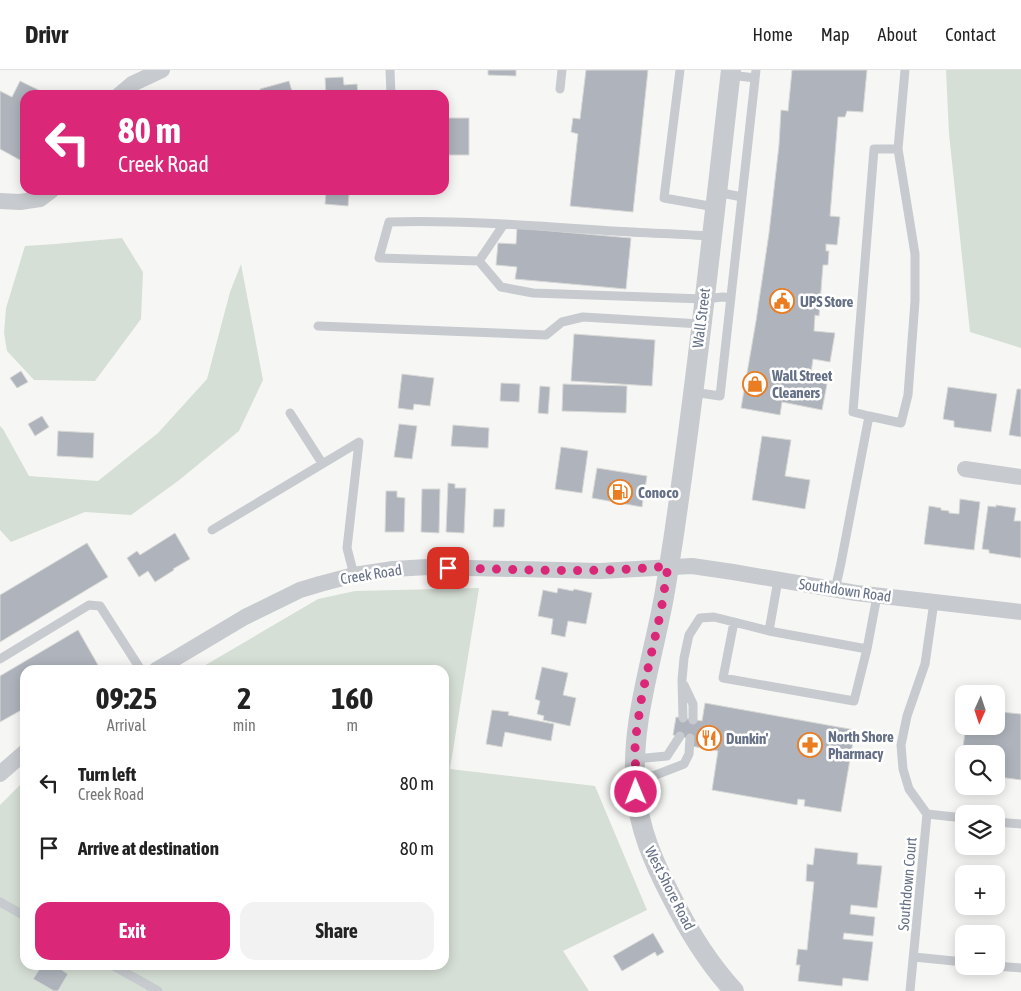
<!DOCTYPE html>
<html lang="en">
<head>
<meta charset="utf-8">
<style>
  body { margin:0; font-family:"Asap Condensed",sans-serif; background:#f2f2f2; color:#222; height:100vh; display:flex; flex-direction:column; font-size:19px; white-space:nowrap }
  * { box-sizing:border-box; margin:0 }
  p { font-size:16px; color:#767676 }
  .icon { flex:none; width:28px; height:28px; fill:none; stroke:currentColor; stroke-width:2; stroke-linecap:round; stroke-linejoin:round }
  .map { position:relative; flex:1; overflow:hidden }
  .sheet { position:absolute; left:20px; top:595px; width:429px; height:305px; display:flex; flex-direction:column; background:#fff; border-radius:15px; box-shadow:0 2px 12px #0003 }
  .sheet>* { flex:none }
  .top-card { position:absolute; left:20px; top:20px; width:429px; height:105px; border-radius:15px; box-shadow:0 2px 12px #0003; background:#db2777; color:#fff; overflow:hidden }
  .needle { width:32px; rotate:183deg }
  .fabs { position:absolute; left:955px; top:615px; display:grid; gap:10px }
  .fabs a { display:grid; place-items:center; width:50px; height:50px; border-radius:10px; background:#fff; box-shadow:0 2px 12px #0003; font-size:25px }
  .pin { position:absolute; display:grid; place-items:center; width:42px; height:42px; color:#fff; margin:-21px; border-radius:10px; box-shadow:0 2px 8px #0006 }
  .me { position:absolute; width:55px; margin:-28px; rotate:359deg; stroke-linejoin:round; filter:drop-shadow(0 0 4px #0008) }
  .turn { display:flex; align-items:center; gap:18px; height:105px; padding:0 15px; font-size:22px }
  .turn .icon { width:65px; height:65px; stroke-width:2.5 }
  .turn b { display:block; font-size:35px; line-height:42px }
  .eta { display:flex; justify-content:space-evenly; align-items:center; height:85px; text-align:center }
  .eta b { font-size:30px; font-weight:700; line-height:35px }
  .cta { display:flex; gap:10px; margin-top:auto; padding:10px 15px }
  .cta a { flex:1; height:58px; border-radius:15px; background:#db2777; color:#fff; font-size:20px; font-weight:700; line-height:58px; text-align:center }
  .cta a+a { background:#f2f2f2; color:#222 }
  ul { padding:0; list-style:none }
  li { display:flex; align-items:center; gap:15px; height:65px; padding:0 15px }
  li div { flex:1 }
  li b { display:block; font-size:19px }
  li em { font-style:normal }
  header { display:flex; align-items:center; gap:30px; box-sizing:border-box; height:70px; padding:0 25px; background:#fff; border-bottom:1px solid #e0e0e0 }
  header strong { font-size:24px }
  nav { display:flex; gap:28px; margin-inline-start:auto; font-size:18px }
  .map>svg:first-child { display:block }
</style>
</head>
<body>
<header>
<strong>Drivr</strong>
<nav><a>Home</a><a>Map</a><a>About</a><a>Contact</a></nav>
</header>
<div class="map">
<svg width="1021" height="921" viewBox="0 0 1021 921">
  <rect width="100%" height="100%" fill="#f6f7f4"/>
  <!-- green -->
  <path fill="#d6dfd5" d="M946 0H1021V278L970 262 949 64Z
    M122 168 143 202 141 249 95 311 34 310 7 281 4 263 6 238 25 176 55 174Z
    M241 194 263 310 239 361 178 411 131 445 85 442 11 472 0 460V356L3 359 29 406 98 411 158 363 207 309 230 222Z
    M479 518 450 699 595 716 647 840 563 881 589 921H0V735L25 710V895H444V600H197L318 529 355 521Z"/>
  <!-- building -->
  <path fill="#afb4bc" stroke="#d8d9d6" d="M488 0H516V6L488 5Z
    M586 0H648L633 142 570 136 578 64 571 62 573 48 580 49Z
    M792 0H867L863 42 847 41 845 47H838L830 146 840 147 837 175 826 174V181H829L828 195H823L819 246 815 245 814 261 835 263 830 292 813 289 810 310 827 314 822 340 782 332 780 345 741 338 756 251 769 163 779 75 781 40 788 41Z
    M343 7 344 15 357 14 358 25H326L325 8Z
    M20 11 49 25H25V80L20 90 0 79V21L12 27Z
    M289 11 293 25H262L260 19Z
    M444 48H469V85H444Z
    M326 122 349 124 348 136 325 134Z
    M517 158 631 168 626 219 515 209 517 197 496 195 498 173 516 174Z
    M574 264 655 270 652 316 571 311Z
    M21 301 28 312 17 318 10 308Z
    M402 304 434 308 430 336 414 334 413 340 398 338Z
    M501 313 520 314 519 332 500 331Z
    M563 314 627 316 626 343 562 341Z
    M540 316 550 317 548 344 538 343Z
    M948 317 997 324 991 362 954 357V351L943 349Z
    M1017 319H1021V367L1009 365Z
    M42 346 49 357 35 366 28 354Z
    M399 354 417 356 412 389 394 387Z
    M453 355 489 358 488 378 451 376Z
    M58 361 94 363 93 388 57 386Z
    M762 366 791 370 785 406 810 410 805 439 752 430Z
    M561 377 588 381 582 423 555 419Z
    M597 398 647 406 642 437 592 428Z
    M448 413 455 414V418H466L464 463 446 462Z
    M422 419H440L439 463 421 462Z
    M386 421H397V427L405 428 404 462H385Z
    M960 429 980 432 974 480 924 474 929 436 941 438V440L949 441V443L959 444Z
    M996 435 1016 438 1014 451H1021V488L989 483V480L982 479 988 436 996 437Z
    M494 439H505L504 457H493Z
    M175 463 190 489 173 499 174 500 155 512 148 501 139 507 127 488 137 481 140 485Z
    M87 473 108 507 0 572V525Z
    M558 518 573 521 574 519 592 523 586 554 568 551 565 567 551 564 553 549 538 546 543 520 557 523Z
    M78 560 98 595 89 600H25V638L0 652V606Z
    M542 597 568 603 563 625 576 628 570 656 543 650 544 646 537 644 540 631 535 629Z
    M996 630 1002 631 1001 642 1021 644V710L999 707 1001 682 996 681V684H972L973 679 963 677 966 656H996Z
    M705 633 855 660 841 742 804 736 805 730 798 729 797 735 712 720 718 681 691 676 692 669 673 665 676 647 702 651Z
    M492 640 509 642 508 645 554 654 551 671 505 662 502 677 486 674Z
    M815 778 858 783 857 794 882 796 877 838 851 835 850 844 875 847 873 866 844 863 843 869 873 872 868 911 843 908 842 916 798 911 800 895H796L798 879 807 880 814 812 806 811 807 794 813 795Z
    M653 863 664 882 657 886 655 882 622 901 613 886Z
    M42 895H65L62 900 68 904 58 921H54L33 909Z"/>
  <g fill="none" stroke-linecap="round" stroke-linejoin="round">
    <!-- service -->
    <path stroke="#c7cace" stroke-width="9" d="M390 0 391 25
      M680 0 664 128 715 137
      M730 5 755 8
      M560 19 562 0
      M717 122 742 127
      M711 166C678 164 646 163 613 161 538 156 464 150 389 152L379 188 479 191 501 217 533 223 704 229 723 227 731 228
      M479 191 504 154
      M318 256 546 265 562 252 583 247 701 254
      M693 322 720 326 756 0
      M290 343 322 393
      M869 346 853 342 874 79H898
      M212 460 359 372 347 478 354 505
      M778 510 769 561 867 579 877 526
      M835 520 841 493 869 346 901 353 908 325 915 231V184L898 79 905 0
      M734 552 723 608 854 631 867 579
      M0 589 89 535 100 536 141 600
      M684 615 693 634V650
      M683 648 682 610 684 588 689 565 700 548 714 547 769 561
      M635 689 667 686 680 666
      M636 704 653 706 684 694 689 684 690 668
      M927 744 964 748
      M996 752 1021 754
      M0 832 25 846
      M914 887 964 892
      M112 895 158 921
      M996 896 1021 898
      M910 921 927 744 909 719 903 699 901 675 907 646 925 594 934 532"/>
    <!-- minor -->
    <path stroke="#c7cace" stroke-width="16" d="M119 25 132 14 162 0
      M0 131 20 132 40 129 52 120
      M965 399 1021 407
      M156 600 245 547 300 520 320 514 354 505 393 499 428 497 600 501 692 496 733 502 856 523 1021 542
      M0 704 25 682"/>
    <!-- tertiary -->
    <path stroke="#c7cace" stroke-width="20" d="M731 0C713 157 696 315 673 471 669 495 666 519 661 542 649 602 630 660 636 722 639 759 654 793 671 826 688 860 708 893 734 921"/>
  </g>
  <g fill="none" stroke-linecap="round" stroke-linejoin="round">
    <!-- route -->
    <path stroke="#db2777" stroke-width="9" stroke-dasharray="0 16.2" d="M448 498C521 499 595 504 668 496L661 541 642 625 637 658 635 674 636 722"/>
  </g>
  <!-- icons -->
  <defs>
    <symbol id="civic-ring" viewBox="-11 -11 22 22"><circle r="9.5" fill="#fff" stroke="#ea7c22" stroke-width="1.5"/><path d="M-.6-6.5H3V-4.5H.6V-3L4-1V1h2V6H-6V1h2V-1L-.6-3ZM-1.2 2.5V6h2.4V2.5Z" fill="#ea7c22"/></symbol>
    <symbol id="shop-ring" viewBox="-11 -11 22 22"><circle r="9.5" fill="#fff" stroke="#ea7c22" stroke-width="1.5"/><path d="M-5-2.5h2.3a2.7 3.5 0 0 1 5.4 0H5L5.5 6h-11ZM-1.5-2.5h3a1.5 2.3 0 0 0-3 0Z" fill="#ea7c22"/></symbol>
    <symbol id="fuel-ring" viewBox="-11 -11 22 22"><circle r="9.5" fill="#fff" stroke="#ea7c22" stroke-width="1.5"/><path d="M-5.5-6h7V0h2V4h1.3V-2.5L3-4.5l.8-.8L6-3V5H2.5V1h-1V6h-7ZM-4.2-4.7v3.2H.2V-4.7Z" fill="#ea7c22"/></symbol>
    <symbol id="restaurant-ring" viewBox="-11 -11 22 22"><circle r="9.5" fill="#fff" stroke="#ea7c22" stroke-width="1.5"/><path d="M-5-6h1v4h1v-4h1v4h1v-4h1v5L-1.5 .5V6h-2V.5L-5-1ZM5-6V6H3V1.5H1.5Q1.5-4 5-6Z" fill="#ea7c22"/></symbol>
    <symbol id="pharmacy-ring" viewBox="-11 -11 22 22"><circle r="9.5" fill="#fff" stroke="#ea7c22" stroke-width="1.5"/><path d="M-2-6h4v4h4v4h-4v4h-4v-4h-4v-4h4Z" fill="#ea7c22"/></symbol>
  </defs>
  <g fill-rule="evenodd">
    <use href="#civic-ring" x="768" y="217" width="28" height="28"/>
    <use href="#shop-ring" x="741" y="300" width="28" height="28"/>
    <use href="#fuel-ring" x="606" y="408" width="28" height="28"/>
    <use href="#restaurant-ring" x="695" y="654" width="28" height="28"/>
    <use href="#pharmacy-ring" x="796" y="661" width="28" height="28"/>
  </g>
  <g text-anchor="middle" dominant-baseline="central" stroke-width="5" stroke-linejoin="round" paint-order="stroke">
    <!-- poi labels -->
    <g font-size="15" font-weight="bold" fill="#657086" stroke="#fff" text-anchor="start">
      <text x="800" y="231">UPS Store</text>
      <text x="772" y="305">Wall Street<tspan x="772" dy="17">Cleaners</tspan></text>
      <text x="638" y="422">Conoco</text>
      <text x="828" y="666">North Shore<tspan x="828" dy="17">Pharmacy</tspan></text>
      <text x="726" y="668">Dunkin'</text>
    </g>
    <!-- street labels -->
    <g font-size="15" fill="#657086" stroke="#fff">
      <text transform="translate(701 248) rotate(-83)">Wall Street</text>
      <text transform="translate(371 504) rotate(-9)">Creek Road</text>
      <text transform="translate(845 520) rotate(8)">Southdown Road</text>
      <text transform="translate(907 814) rotate(-85)">Southdown Court</text>
      <text transform="translate(670 818) rotate(63)">West Shore Road</text>
    </g>
  </g>
</svg>
<div class="fabs">
<a><svg class="needle" viewBox="-14 -14 28 28"><path d="M0-13l5 13h-10z" fill="#e53935"/><path d="M0 13l5-13h-10z" fill="#767676"/></svg></a>
<a><svg class="icon" aria-label="search" viewBox="0 0 24 24"><circle cx="10" cy="10" r="6"/><path d="M15 15l6 6"/></svg></a>
<a><svg class="icon" aria-label="layers" viewBox="0 0 24 24"><path d="M12 4l9 5-9 5-9-5zM3 14l9 5 9-5"/></svg></a>
<a>+</a>
<a>−</a>
</div>
<div class="pin" style="left:448px;top:498px;background:#d93025"><svg class="icon" aria-label="arrive" viewBox="0 0 24 24"><path d="M6 21V4h12l-3 4 3 4H6"/></svg></div>
<svg class="me" style="left:636px;top:722px" viewBox="-20 -20 40 40"><circle r="17" fill="#db2777" stroke="#fff" stroke-width="3"/><path d="M0-11L8 9 0 5-8 9z" fill="#fff"/></svg>
<div class="top-card">
<div class="turn"><svg class="icon" aria-label="left" viewBox="0 0 24 24"><path d="M17 20v-9H6M10 6l-5 5 5 5"/></svg><div><b>80 m</b>Creek Road</div></div>
</div>
<section class="sheet">
<div class="eta">
<div><b>09:25</b><p>Arrival</p></div>
<div><b>2</b><p>min</p></div>
<div><b>160</b><p>m</p></div>
</div>
<ul>
<li><svg class="icon" aria-label="left" viewBox="0 0 24 24"><path d="M17 20v-9H6M10 6l-5 5 5 5"/></svg><div><b>Turn left</b><p>Creek Road</p></div><em>80 m</em></li>
<li><svg class="icon" aria-label="arrive" viewBox="0 0 24 24"><path d="M6 21V4h12l-3 4 3 4H6"/></svg><div><b>Arrive at destination</b></div><em>80 m</em></li>
</ul>
<div class="cta"><a>Exit</a><a>Share</a></div>
</section>
</div>
</body>
</html>
